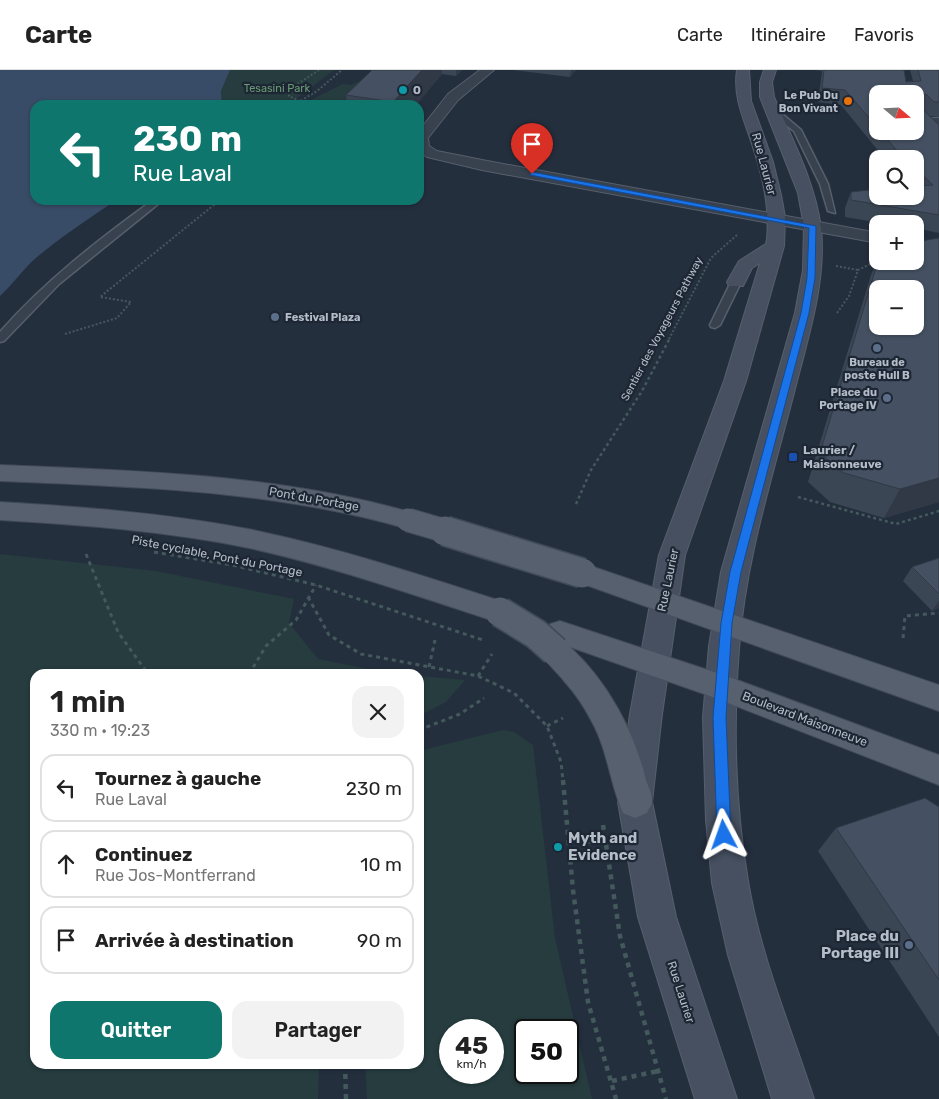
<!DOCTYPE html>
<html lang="fr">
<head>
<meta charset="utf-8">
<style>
  body { margin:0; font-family:Rubik,sans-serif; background:#f2f2f2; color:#222; height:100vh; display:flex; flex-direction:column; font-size:19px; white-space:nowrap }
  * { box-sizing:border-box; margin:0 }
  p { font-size:16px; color:#767676 }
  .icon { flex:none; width:28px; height:28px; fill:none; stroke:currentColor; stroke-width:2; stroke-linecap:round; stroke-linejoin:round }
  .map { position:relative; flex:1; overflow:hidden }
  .sheet { position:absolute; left:30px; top:599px; width:394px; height:400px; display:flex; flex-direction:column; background:#fff; border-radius:15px; box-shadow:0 1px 4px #0004 }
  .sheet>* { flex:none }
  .guide { position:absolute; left:30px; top:30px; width:394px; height:105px; border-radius:15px; box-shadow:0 1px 4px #0004; background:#0f766e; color:#fff; overflow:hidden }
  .needle { width:32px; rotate:109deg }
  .fabs { position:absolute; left:869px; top:15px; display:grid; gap:10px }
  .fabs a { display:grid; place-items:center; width:55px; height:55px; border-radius:10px; background:#fff; box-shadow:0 1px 4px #0004; font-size:25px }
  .speed { position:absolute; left:439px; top:949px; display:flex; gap:10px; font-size:25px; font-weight:700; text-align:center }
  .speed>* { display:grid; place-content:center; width:65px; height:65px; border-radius:50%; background:#fff; box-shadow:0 1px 4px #0004; line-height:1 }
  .speed small { font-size:12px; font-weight:400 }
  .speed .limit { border:2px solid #111; border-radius:8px; background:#fff; color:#111 }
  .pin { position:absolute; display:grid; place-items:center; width:42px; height:42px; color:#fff; margin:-51px -21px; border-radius:50% 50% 50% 0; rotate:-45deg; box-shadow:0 0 5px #0007 }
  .pin .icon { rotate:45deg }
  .me { position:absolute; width:55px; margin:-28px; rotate:356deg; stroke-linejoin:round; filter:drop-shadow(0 0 4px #0008) }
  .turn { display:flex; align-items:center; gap:18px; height:105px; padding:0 20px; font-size:22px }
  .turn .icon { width:65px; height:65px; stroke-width:2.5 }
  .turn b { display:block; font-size:35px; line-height:42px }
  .round { display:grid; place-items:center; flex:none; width:52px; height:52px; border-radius:15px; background:#f2f2f2 }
  .head { display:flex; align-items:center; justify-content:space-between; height:85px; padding:0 20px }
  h1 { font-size:30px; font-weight:600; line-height:38px }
  .primary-button { display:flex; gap:10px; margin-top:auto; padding:10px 20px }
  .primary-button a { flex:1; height:58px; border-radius:15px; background:#0f766e; color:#fff; font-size:20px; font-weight:600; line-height:58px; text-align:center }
  .primary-button a+a { background:#f2f2f2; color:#222 }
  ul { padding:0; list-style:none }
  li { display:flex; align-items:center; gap:15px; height:68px; margin:0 10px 8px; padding:0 10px; border:2px solid #e0e0e0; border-radius:15px }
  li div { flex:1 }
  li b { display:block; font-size:19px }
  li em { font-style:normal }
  header { display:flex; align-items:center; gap:30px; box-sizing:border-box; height:70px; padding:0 25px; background:#fff; border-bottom:1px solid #e0e0e0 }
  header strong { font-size:24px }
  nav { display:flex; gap:28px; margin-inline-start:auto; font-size:18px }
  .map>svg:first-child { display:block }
</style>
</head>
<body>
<header>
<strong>Carte</strong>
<nav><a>Carte</a><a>Itinéraire</a><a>Favoris</a></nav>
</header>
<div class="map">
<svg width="939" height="1029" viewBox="0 0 939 1029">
  <rect width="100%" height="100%" fill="#242f3e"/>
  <!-- green -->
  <path fill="#263c3f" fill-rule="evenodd" d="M230 0H334L288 35H222L221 21Z
    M375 4 348 35H301L343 14 351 15Z
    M0 484 156 501 294 529 289 553 318 589 395 604H35V994H319L318 1029H0Z
    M419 606 465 610 446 632 419 646Z
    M503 660 514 662 533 675 555 868 592 1029H367L365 994H419V681ZM450 960H492V1002H450ZM525 960H568V1002H525Z"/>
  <!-- water -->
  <path fill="#394c67" d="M0 0H230L221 21 222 35H35V130H116C90 148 62 166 37 187 24 198 13 214 0 226Z"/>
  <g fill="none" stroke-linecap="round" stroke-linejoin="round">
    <defs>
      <path id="lane" d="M769 38H775L801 60 828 114 835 143 828 141 820 114 794 61 769 42Z
        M153 130H163L59 214 4 271 0 272V262C45 211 98 170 153 130Z
        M736 209 741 212 720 255 715 258 711 257 710 255 731 212Z"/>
      <path id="street" d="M480 0H494L458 30 428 68 429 76 437 81 482 90 878 163V173L482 100 427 87 419 82V61L448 24Z
        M923 48H939V56L918 55 916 52 918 49Z"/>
      <path id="secondary" d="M737 0H749L751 31 773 92 781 125 785 147 784 176 746 311 685 485 662 644 652 732 676 847 737 1029H695L638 847 618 732 630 644 659 485 724 311 760 193 752 198 743 216H729L727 212 739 191 766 174 767 169C770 135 762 103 751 71 743 47 733 26 737 0Z
        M764 0H776L772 12 774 27C792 69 815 112 821 158 826 210 810 261 797 311 775 399 745 488 739 579 733 656 735 735 748 811 760 885 791 958 814 1029H772L728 885 712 813 706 750 703 647 709 576 721 502 795 243 803 200 804 156 798 123 760 27V12Z"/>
      <path id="primary" d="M0 395C140 401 281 404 417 444L421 450 417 456 408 459C275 420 138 417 0 411Z
        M0 432C83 437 166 443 248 459 337 477 424 506 510 534L514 542 510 550 500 553C417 526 335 497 249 478 167 461 83 455 0 450Z
        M582 493 939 615V641L572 510 568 503 572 496Z
        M560 551 732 608 939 685V715L710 626 570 577C608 612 634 661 646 710 648 716 653 726 652 733 651 736 648 740 647 743L635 748 623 743C610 714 608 681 592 652 585 638 575 623 564 611 556 601 546 593 540 581L545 573 551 570 546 562 550 554Z"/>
    </defs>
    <!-- lane casing -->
    <use href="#lane" stroke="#565f6c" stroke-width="3"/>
    <!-- street casing -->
    <use href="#street" stroke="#565f6c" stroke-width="2"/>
    <!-- secondary casing -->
    <use href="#secondary" stroke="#565f6c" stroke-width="2"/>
    <!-- primary casing -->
    <use href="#primary" stroke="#414a57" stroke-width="2"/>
    <!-- path-far3 -->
    <path stroke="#44595c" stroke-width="2" stroke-dasharray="2 2" stroke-linecap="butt" d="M300 31 289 26 290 19 319 0
      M294 35 317 21 342 0
      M836 196 858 200
      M837 243 849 226 858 200 877 191
      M65 264 117 248 131 232 100 227 220 130
      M669 269 711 188 738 164"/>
    <!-- path-far2 -->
    <path stroke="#44595c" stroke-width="2.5" stroke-dasharray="3 3" stroke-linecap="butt" d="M798 427 896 454 939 441
      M576 434 591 400 642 321 670 268"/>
    <!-- path-far1 -->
    <path stroke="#44595c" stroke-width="3" stroke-dasharray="4 4" stroke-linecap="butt" d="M154 482 232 495 316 515 483 570
      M86 484 118 562 148 604
      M308 527 329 565 361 584 478 606 514 623 547 656 561 692 563 711
      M903 568 905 546 939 543
      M429 597 435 570
      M249 604 266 576 296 550 316 515
      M478 606 492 584
      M547 656 563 648
      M419 660 460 644 484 628"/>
    <!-- path -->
    <path stroke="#44595c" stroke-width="4.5" stroke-dasharray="5 5" stroke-linecap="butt" d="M563 710 573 820 588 932 616 1029
      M603 755 620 866 666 1029
      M568 771 604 772
      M345 994 346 1029
      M612 1011 658 1001"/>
    <!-- lane -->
    <use href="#lane" fill="#38414e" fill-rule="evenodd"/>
    <!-- street -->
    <use href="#street" fill="#38414e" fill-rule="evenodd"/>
    <!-- secondary -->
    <use href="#secondary" fill="#465061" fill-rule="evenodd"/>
    <!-- primary -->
    <use href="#primary" fill="#56606e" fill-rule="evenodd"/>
    <defs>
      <path id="primary-bridge-far1" d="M408 450 449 462"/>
      <path id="primary-bridge" d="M445 461 582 503
        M500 542 536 564 555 581"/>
    </defs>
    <!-- primary-bridge-far1 casing -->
    <use href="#primary-bridge-far1" stroke="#414a57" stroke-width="25" stroke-linecap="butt"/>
    <!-- primary-bridge casing -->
    <use href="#primary-bridge" stroke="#414a57" stroke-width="32" stroke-linecap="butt"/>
    <!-- primary-bridge-far1 -->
    <use href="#primary-bridge-far1" stroke="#56606e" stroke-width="23"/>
    <!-- primary-bridge -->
    <use href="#primary-bridge" stroke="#56606e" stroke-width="29"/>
  </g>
  <!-- wall -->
  <path fill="#3b4654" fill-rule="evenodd" d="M372 0H462L456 6 442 4 416 35H347L346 25Z
    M513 0H576L570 7Z
    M815 0H904L906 12 913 11 910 0H939V47L929 46 939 55V163L915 158V154H887L845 147V138L851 122 915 126V89H885L841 35 818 32 822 1ZM878 24 915 61H878Z
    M878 189V191L939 432 884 448 830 432 808 412 871 205Z
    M939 488V538L932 541 903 511 912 497Z
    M939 737V967L818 781 836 758Z"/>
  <!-- shaded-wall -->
  <path fill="#303945" d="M422 0H442V4L416 35H393V32Z
    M456 0H462L456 6Z
    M571 0H576L570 7Z
    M939 408V432L884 448 900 419Z
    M939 531V538L932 541Z"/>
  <!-- building -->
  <path fill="#455162" stroke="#303945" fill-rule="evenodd" d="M372 0H422L393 32 346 25Z
    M824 0H904L906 12 921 11 918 0H939V32H934L927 25 921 24 919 25V36L939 55V145L851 130V122L878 119V126H915V116L933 115 915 98V89H905L899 83 880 61H915V24H878V58L845 20 822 18Z
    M939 168V408L900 419 844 403 820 383 878 191H915V172ZM878 219H915V256H878Z
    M939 488V524L912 497Z
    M925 728 939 737V910L836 758Z"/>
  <!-- route -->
  <path fill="#1a73e8" stroke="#114b97" d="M532 102 816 156 815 208 809 243 741 502 732 553 726 647 731 765 729 770 724 772 719 770 717 765 713 647 721 553 730 502 801 243 807 208 809 158 530 105Z"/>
  <!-- markers -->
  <g fill="#0f9aa8" stroke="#1d2633" stroke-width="2">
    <circle cx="403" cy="20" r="5"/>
    <circle cx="558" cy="777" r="5"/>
  </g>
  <circle fill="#e8710a" stroke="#1d2633" stroke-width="2" cx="848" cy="31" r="5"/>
  <g fill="#5c6f8a" stroke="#1d2633" stroke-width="2">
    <circle cx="275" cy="247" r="5"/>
    <circle cx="877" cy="278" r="5"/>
    <circle cx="887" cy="328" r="5"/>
    <circle cx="909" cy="875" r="5"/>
  </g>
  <rect fill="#1a4fb4" stroke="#1d2633" stroke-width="2" x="788" y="382" width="10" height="10" rx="2.5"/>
  <g text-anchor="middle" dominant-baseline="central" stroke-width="4.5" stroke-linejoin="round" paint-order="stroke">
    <!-- far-park labels -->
    <g font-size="11" fill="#6b9a76" stroke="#1d2633">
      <text x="277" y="18">Tesasini Park</text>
    </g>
    <!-- far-poi labels -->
    <g font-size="11" font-weight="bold" fill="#b4bcc9" stroke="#1d2633" text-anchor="start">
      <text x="413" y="20">O</text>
      <text x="838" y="25" text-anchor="end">Le Pub Du<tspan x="838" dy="13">Bon Vivant</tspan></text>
      <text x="285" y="247">Festival Plaza</text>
      <text x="877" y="292" text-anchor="middle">Bureau de<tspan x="877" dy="13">poste Hull B</tspan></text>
      <text x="877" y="322" text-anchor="end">Place du<tspan x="877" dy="13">Portage IV</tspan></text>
    </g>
    <!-- far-street labels -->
    <g font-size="11" fill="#b4bcc9" stroke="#1d2633">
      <text transform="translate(662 259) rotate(-62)">Sentier des Voyageurs Pathway</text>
    </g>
    <!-- street labels -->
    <g font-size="12" fill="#b4bcc9" stroke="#1d2633">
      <text transform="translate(764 94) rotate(75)">Rue Laurier</text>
      <text transform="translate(314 429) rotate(10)">Pont du Portage</text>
      <text transform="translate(217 486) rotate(11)">Piste cyclable, Pont du Portage</text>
      <text transform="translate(668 510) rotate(-78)">Rue Laurier</text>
      <text transform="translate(805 649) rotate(21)">Boulevard Maisonneuve</text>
      <text transform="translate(681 922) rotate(72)">Rue Laurier</text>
    </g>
    <!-- poi labels -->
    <g font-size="12" font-weight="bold" fill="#b4bcc9" stroke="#1d2633" text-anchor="start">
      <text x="803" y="380">Laurier /<tspan x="803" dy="14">Maisonneuve</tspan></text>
    </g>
    <!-- near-poi labels -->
    <g font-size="15" font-weight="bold" fill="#b4bcc9" stroke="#1d2633" text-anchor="start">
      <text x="568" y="768">Myth and<tspan x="568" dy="17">Evidence</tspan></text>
      <text x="899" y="866" text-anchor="end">Place du<tspan x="899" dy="17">Portage III</tspan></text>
    </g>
  </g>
</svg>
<div class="fabs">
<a><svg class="needle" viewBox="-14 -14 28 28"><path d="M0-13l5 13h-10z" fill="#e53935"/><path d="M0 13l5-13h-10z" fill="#767676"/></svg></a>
<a><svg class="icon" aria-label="search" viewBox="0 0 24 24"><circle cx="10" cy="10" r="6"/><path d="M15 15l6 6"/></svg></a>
<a>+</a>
<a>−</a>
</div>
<div class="speed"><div>45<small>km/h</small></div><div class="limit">50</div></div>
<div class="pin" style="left:532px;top:104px;background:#d93025"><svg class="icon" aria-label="arrive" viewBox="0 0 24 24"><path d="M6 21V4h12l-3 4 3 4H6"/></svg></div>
<svg class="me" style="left:724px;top:765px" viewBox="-20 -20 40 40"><path d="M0-17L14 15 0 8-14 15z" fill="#1a73e8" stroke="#fff" stroke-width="4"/></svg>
<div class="guide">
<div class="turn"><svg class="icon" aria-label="left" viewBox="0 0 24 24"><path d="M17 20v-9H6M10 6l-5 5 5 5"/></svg><div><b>230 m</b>Rue Laval</div></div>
</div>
<section class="sheet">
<div class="head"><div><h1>1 min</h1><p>330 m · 19:23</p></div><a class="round"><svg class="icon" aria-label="close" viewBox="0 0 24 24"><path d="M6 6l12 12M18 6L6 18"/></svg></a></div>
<ul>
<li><svg class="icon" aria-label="left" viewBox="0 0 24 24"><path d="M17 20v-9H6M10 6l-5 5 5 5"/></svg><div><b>Tournez à gauche</b><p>Rue Laval</p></div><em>230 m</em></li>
<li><svg class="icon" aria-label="ahead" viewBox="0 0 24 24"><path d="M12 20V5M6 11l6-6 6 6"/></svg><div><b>Continuez</b><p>Rue Jos-Montferrand</p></div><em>10 m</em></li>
<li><svg class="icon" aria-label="arrive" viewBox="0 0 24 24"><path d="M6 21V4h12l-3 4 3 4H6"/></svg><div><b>Arrivée à destination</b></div><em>90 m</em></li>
</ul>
<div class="primary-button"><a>Quitter</a><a>Partager</a></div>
</section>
</div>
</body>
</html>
